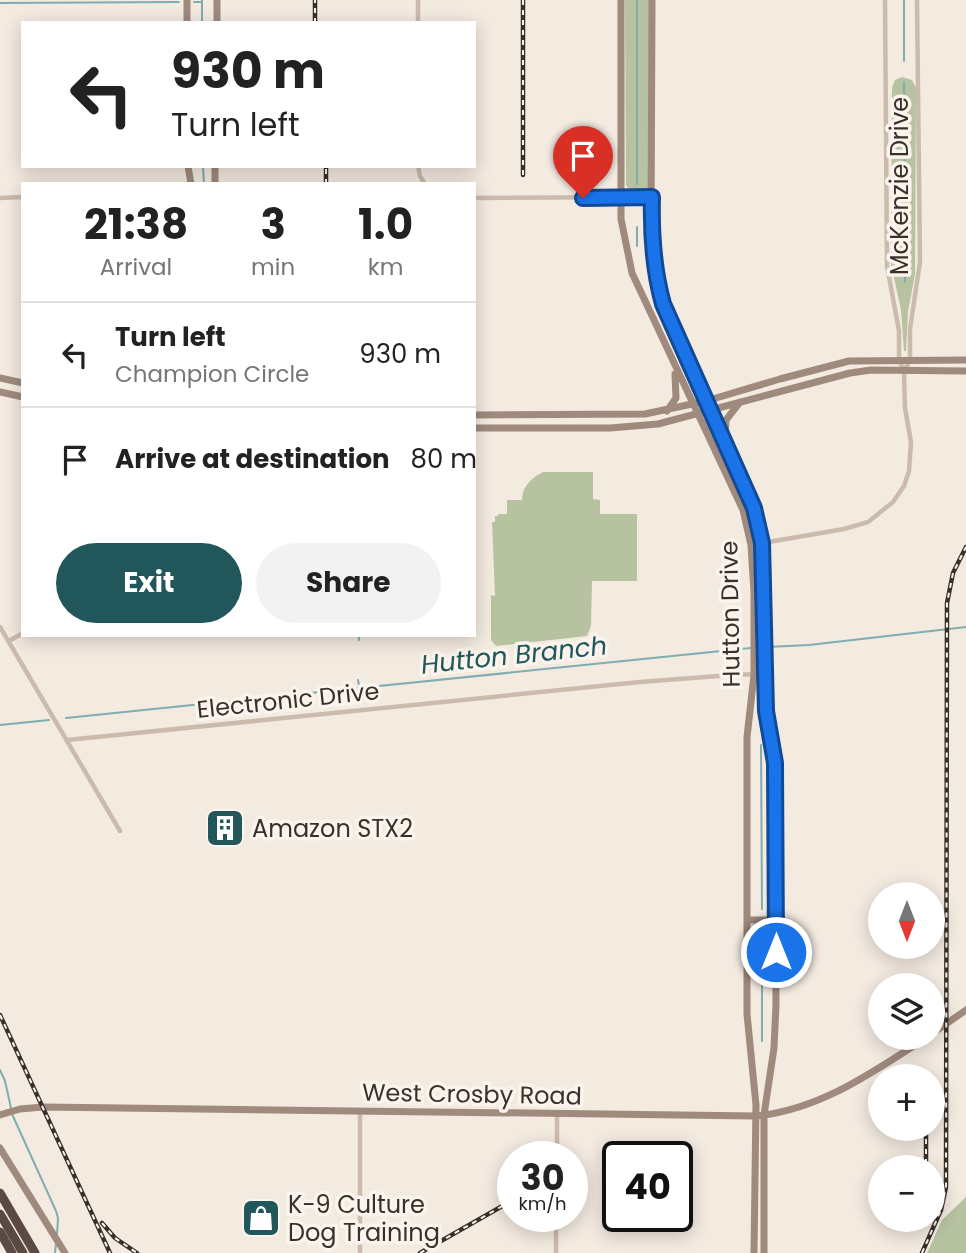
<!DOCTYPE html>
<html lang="en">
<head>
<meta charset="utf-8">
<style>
  body { margin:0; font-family:Poppins,sans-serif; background:#f2f2f2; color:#222; height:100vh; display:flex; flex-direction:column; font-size:26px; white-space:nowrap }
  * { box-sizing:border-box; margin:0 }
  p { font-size:23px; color:#767676 }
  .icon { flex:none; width:38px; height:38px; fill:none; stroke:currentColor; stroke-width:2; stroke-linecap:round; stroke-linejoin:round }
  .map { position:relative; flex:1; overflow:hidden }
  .panel { position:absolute; left:21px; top:182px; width:455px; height:455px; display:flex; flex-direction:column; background:#fff; border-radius:0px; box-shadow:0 4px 18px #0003 }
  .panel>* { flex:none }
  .hud { position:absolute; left:21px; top:21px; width:455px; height:147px; border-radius:0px; box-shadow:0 4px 18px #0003; background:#fff; color:#222; overflow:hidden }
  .needle { width:46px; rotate:180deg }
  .controls { position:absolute; left:868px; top:882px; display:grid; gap:14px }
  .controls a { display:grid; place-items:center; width:77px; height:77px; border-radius:50%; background:#fff; box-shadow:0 4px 18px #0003; font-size:35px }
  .speed { position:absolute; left:497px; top:1141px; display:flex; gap:14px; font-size:35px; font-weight:700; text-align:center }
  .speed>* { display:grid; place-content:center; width:91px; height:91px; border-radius:50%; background:#fff; box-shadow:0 4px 18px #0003; line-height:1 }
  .speed small { font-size:18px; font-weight:400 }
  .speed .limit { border:4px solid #111; border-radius:10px; background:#fff; color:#111 }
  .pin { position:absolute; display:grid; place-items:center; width:60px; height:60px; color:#fff; margin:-72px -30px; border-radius:50% 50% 50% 0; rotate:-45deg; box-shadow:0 0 7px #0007 }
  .pin .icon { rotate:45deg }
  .me { position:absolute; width:77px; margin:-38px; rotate:0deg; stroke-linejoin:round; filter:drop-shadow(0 0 5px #0008) }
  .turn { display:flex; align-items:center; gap:24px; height:147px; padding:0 35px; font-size:32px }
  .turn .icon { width:91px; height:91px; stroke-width:2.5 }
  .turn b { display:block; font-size:49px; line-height:60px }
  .eta { display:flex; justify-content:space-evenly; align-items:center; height:119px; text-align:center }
  .eta b { font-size:42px; font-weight:700; line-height:49px }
  .primary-button { display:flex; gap:14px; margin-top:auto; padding:14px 35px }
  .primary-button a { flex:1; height:80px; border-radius:42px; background:#21565b; color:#fff; font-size:28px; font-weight:700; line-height:80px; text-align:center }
  .primary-button a+a { background:#f2f2f2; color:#222 }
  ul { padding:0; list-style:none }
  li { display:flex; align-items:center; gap:21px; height:105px; padding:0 35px; border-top:2px solid #e0e0e0 }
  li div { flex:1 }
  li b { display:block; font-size:26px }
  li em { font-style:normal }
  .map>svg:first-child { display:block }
</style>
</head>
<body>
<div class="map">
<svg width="966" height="1253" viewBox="0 0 966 1253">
  <rect width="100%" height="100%" fill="#f3eae0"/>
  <!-- green -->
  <path fill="#b6c2a0" d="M625 0H650L649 187C645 194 639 195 631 193L626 185Z
    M902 77 912 80 916 88 915 274 908 312 906 351H904L901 310 891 264 892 88 895 80Z
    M543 472H593V499L600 500V514H637V581H592L591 626 587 636 496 646 491 640V595L495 596 492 522H495V516H498V514H507V500H522C522 487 531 478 543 472Z
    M966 1197V1253H927L942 1220Z"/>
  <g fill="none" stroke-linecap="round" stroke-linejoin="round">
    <!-- stream -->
    <path stroke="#80adb0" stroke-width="2" d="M202 0V23
      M637 0V184
      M904 0V61
      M194 2H202
      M0 3 179 2
      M904 82 905 282
      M203 166 204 184
      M637 227V246
      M359 640V635
      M759 647V660
      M767 647 809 645 966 627
      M358 680 359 685 362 688
      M66 718 751 648
      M0 725 49 720
      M761 745 762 909
      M762 926V1041
      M0 1070 5 1081 11 1108
      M12 1114 56 1211 58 1218 57 1235
      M55 1253 56 1244"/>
    <!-- street -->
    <path stroke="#cbbbac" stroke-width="4.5" d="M418 23V0
      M418 166 420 176 425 184
      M0 198 23 197
      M474 198 652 197
      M904 371 910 360V329L920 262 917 0
      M751 545 844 529 868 522 893 502 904 486 909 471 911 442 905 408 904 371 899 360V331L887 266 885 0
      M0 627 120 831
      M9 641 23 633
      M67 740 640 682 732 675 764 674
      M557 1157V1114
      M360 1253V1112
      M556 1253V1216"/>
    <!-- secondary -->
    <path stroke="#9f8a7d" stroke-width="7" d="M187 0V23
      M621 0V219L632 273 743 510 751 545 754 592V675L747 737V1014L756 1105 754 1253
      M652 0 651 234 655 273 663 304 743 479 754 508 762 543 766 711 775 763 776 1005 774 1048 764 1115V1253
      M217 23V0
      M188 166 191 184
      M215 184V166
      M0 378 23 383
      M0 392 23 397
      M667 411 676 398 675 374
      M474 415 645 414 706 401 780 379 849 361 966 360
      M474 428H610L658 424 850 373 871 370 966 371
      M725 438 726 420 740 402
      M748 920H777
      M933 1033 966 1010
      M0 1115 20 1109 43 1107 756 1116C820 1110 873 1072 926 1038
      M0 1148 65 1253"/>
    <!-- highway -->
    <path stroke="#5a4a42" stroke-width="9" d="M0 1193 35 1253
      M0 1214 23 1253
      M0 1232 12 1253"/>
    <defs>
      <path id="rail" d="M523 0V175
        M315 23V0
        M326 184V166
        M0 1015 110 1253
        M926 1129V1167
        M102 1223 115 1238 137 1253
        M420 1253 513 1200
        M922 1253 941 1210 946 1187 947 603 953 573 966 547"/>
    </defs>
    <!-- rail casing -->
    <use href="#rail" stroke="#3a302b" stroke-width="4.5"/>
    <!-- rail -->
    <use href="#rail" stroke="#faf4ed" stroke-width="2" stroke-dasharray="5" stroke-linecap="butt"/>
  </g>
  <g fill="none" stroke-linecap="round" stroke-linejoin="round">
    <defs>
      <path id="route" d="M583 198 652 197C651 234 653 268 663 304L754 508 762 543 766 711 775 763 776 952"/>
    </defs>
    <!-- route casing -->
    <use href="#route" stroke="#114b97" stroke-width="18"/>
    <!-- route -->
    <use href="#route" stroke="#1a73e8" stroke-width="12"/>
  </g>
  <!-- icons -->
  <defs>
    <symbol id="building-square" viewBox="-11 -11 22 22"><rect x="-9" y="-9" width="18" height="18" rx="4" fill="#21565b" stroke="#faf4ed"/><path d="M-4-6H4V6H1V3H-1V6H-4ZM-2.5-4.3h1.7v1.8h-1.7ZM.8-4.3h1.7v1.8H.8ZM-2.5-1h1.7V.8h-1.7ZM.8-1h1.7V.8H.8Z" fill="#fff"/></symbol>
    <symbol id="shop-square" viewBox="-11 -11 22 22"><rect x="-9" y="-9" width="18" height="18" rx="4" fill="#21565b" stroke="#faf4ed"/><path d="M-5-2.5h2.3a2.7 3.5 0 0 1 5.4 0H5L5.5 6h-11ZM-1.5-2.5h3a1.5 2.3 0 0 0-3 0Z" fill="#fff"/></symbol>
  </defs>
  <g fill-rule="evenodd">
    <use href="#building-square" x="203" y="806" width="44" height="44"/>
    <use href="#shop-square" x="239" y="1196" width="44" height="44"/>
  </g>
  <g text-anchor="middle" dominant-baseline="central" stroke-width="7" stroke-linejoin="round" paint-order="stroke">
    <!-- street labels -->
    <g font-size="24" fill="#3a302b" stroke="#faf4ed">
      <text transform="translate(899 186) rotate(-90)">McKenzie Drive</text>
      <text transform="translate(730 614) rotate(-91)">Hutton Drive</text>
      <text transform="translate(288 700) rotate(-6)">Electronic Drive</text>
      <text transform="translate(472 1094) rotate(1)">West Crosby Road</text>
    </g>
    <!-- poi labels -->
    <g font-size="24" fill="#3a302b" stroke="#faf4ed" text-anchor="start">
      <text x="252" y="828">Amazon STX2</text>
      <text x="288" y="1204">K-9 Culture<tspan x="288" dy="28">Dog Training</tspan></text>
    </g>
    <!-- water labels -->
    <g font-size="26" font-style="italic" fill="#21565b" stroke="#faf4ed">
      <text transform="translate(514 655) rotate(-6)">Hutton Branch</text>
    </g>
  </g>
</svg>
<div class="controls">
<a><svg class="needle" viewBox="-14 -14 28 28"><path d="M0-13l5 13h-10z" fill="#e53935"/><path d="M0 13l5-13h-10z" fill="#767676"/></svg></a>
<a><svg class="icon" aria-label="layers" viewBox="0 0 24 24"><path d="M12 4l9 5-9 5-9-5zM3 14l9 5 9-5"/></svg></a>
<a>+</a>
<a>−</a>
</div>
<div class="speed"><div>30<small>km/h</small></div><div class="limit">40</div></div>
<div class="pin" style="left:583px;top:198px;background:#d93025"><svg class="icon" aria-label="arrive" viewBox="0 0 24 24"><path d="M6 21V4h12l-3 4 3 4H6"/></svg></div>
<svg class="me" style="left:776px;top:952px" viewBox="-20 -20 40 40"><circle r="17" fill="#1a73e8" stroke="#fff" stroke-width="3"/><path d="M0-11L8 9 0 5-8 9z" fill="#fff"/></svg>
<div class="hud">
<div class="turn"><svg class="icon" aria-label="left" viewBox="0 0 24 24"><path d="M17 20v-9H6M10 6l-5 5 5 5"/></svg><div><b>930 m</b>Turn left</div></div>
</div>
<section class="panel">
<div class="eta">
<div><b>21:38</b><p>Arrival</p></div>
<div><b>3</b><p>min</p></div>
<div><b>1.0</b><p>km</p></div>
</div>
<ul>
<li><svg class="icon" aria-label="left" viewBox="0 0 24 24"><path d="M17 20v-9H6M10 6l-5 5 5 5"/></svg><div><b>Turn left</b><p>Champion Circle</p></div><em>930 m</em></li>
<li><svg class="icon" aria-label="arrive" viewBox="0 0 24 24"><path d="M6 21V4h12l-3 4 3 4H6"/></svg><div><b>Arrive at destination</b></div><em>80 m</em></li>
</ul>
<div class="primary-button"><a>Exit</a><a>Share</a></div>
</section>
</div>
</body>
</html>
